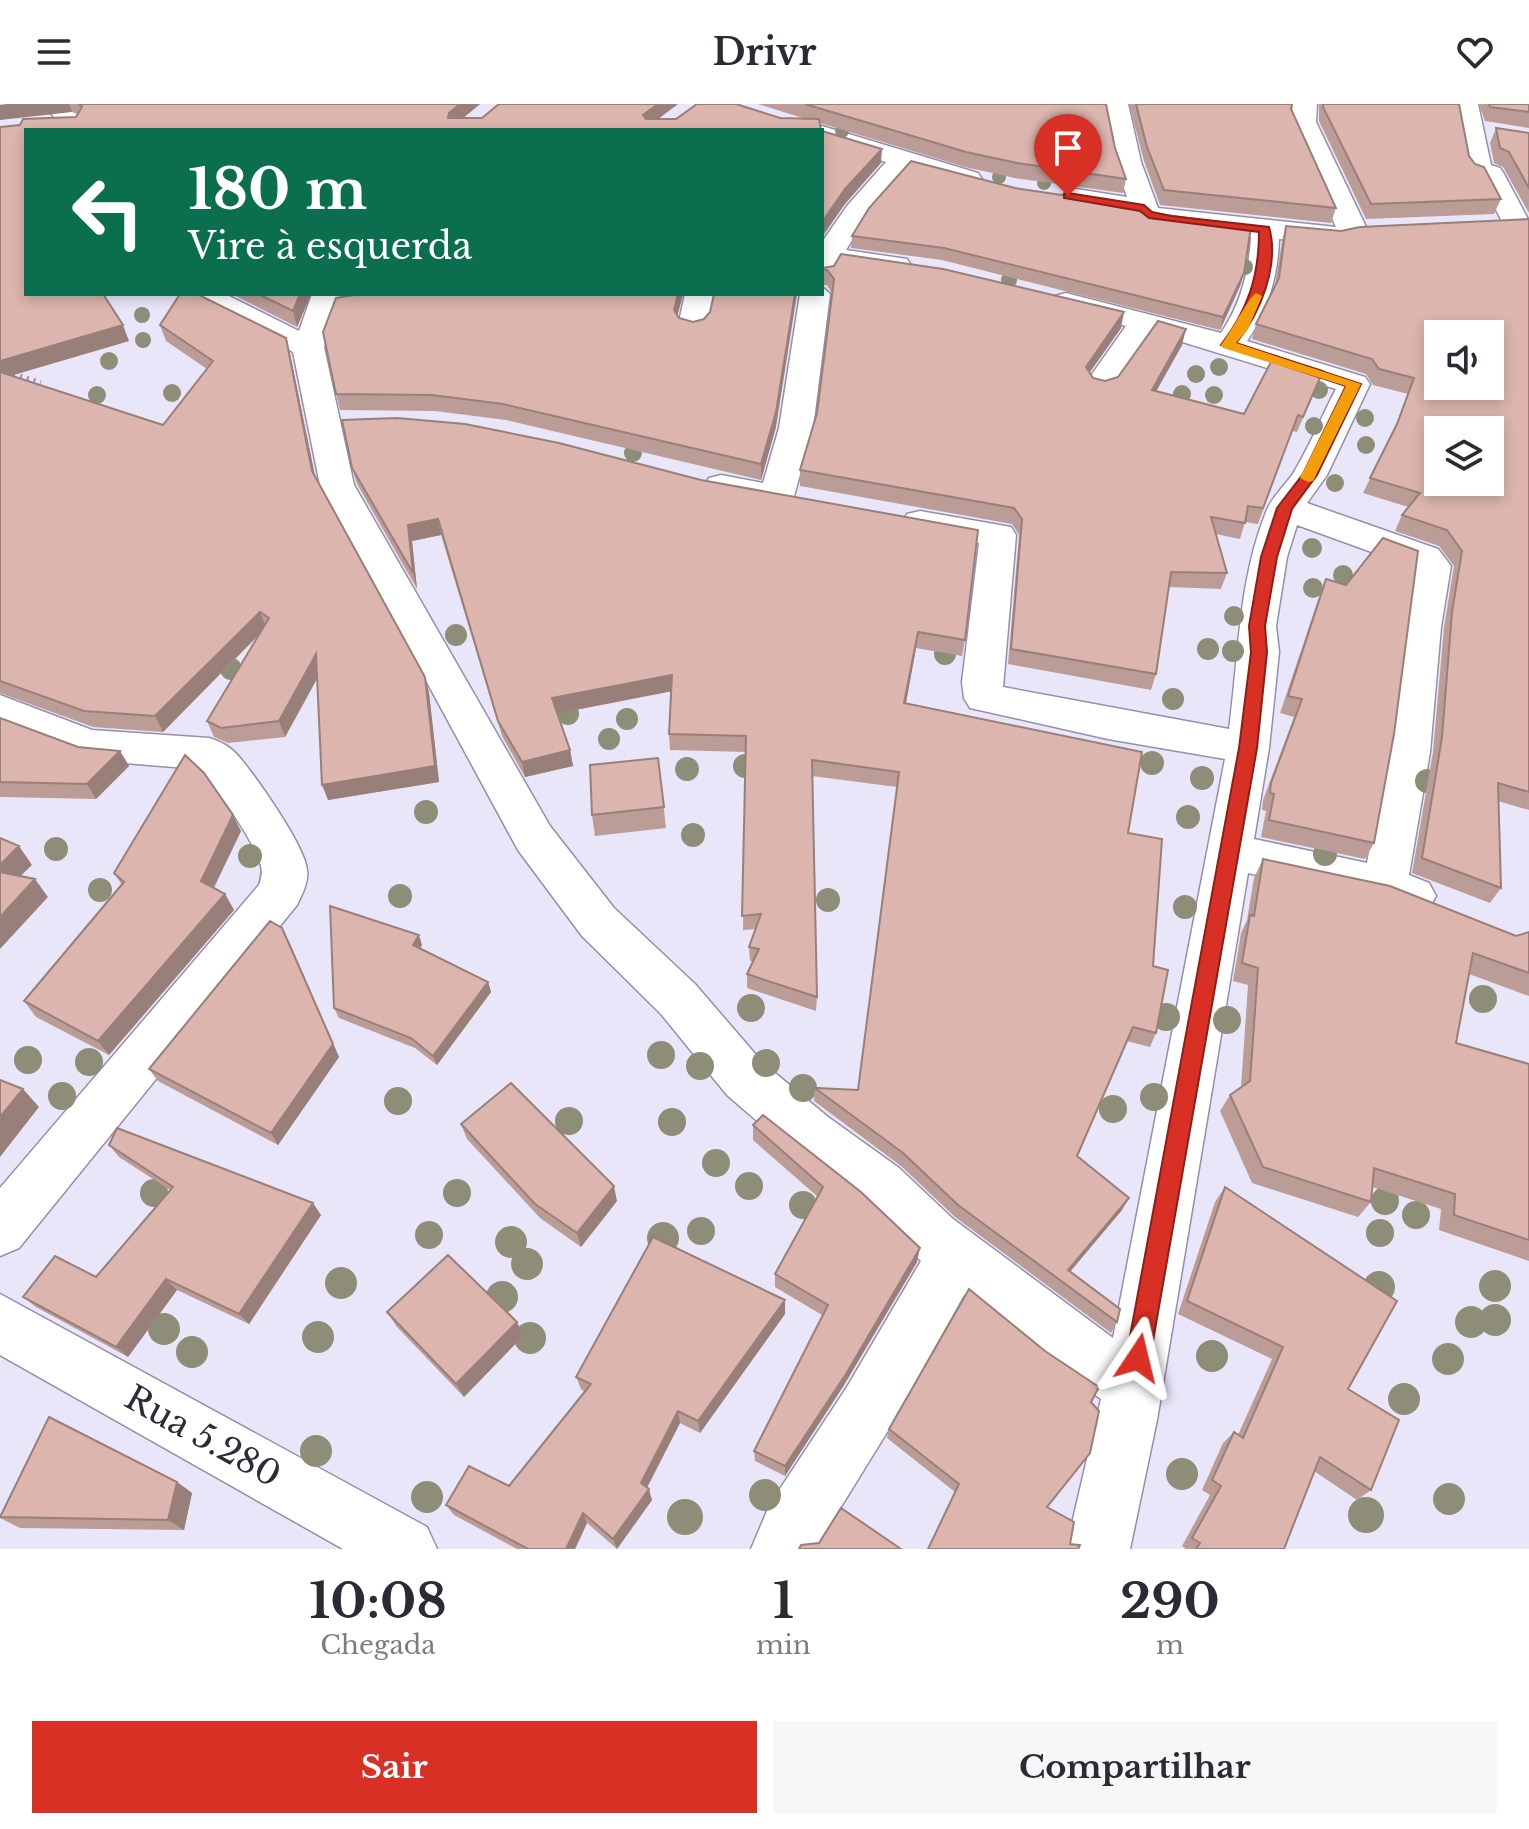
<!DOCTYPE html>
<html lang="pt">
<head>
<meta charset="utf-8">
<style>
  body { margin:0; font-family:"Libre Baskerville",serif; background:#f7f7f7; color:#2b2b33; height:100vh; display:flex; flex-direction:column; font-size:30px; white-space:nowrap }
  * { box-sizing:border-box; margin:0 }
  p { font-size:26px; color:#7c7c81 }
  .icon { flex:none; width:44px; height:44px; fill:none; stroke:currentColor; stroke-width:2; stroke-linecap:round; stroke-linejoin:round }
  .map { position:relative; height:1445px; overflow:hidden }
  .drawer { display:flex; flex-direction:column; background:#fff; flex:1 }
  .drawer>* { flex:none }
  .hud { position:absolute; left:24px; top:24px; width:800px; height:168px; border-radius:0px; box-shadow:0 4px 12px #0003; background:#0b6e4f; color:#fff; overflow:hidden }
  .tools { position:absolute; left:1424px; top:216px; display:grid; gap:16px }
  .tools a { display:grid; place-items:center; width:80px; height:80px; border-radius:0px; background:#fff; box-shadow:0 4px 12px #0003; font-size:40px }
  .pin { position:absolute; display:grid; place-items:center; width:68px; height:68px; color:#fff; margin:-82px -34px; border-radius:50% 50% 50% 0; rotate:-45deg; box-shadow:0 0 8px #0007 }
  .pin .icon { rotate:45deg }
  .me { position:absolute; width:88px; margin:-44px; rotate:10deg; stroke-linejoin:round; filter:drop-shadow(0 0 6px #0008) }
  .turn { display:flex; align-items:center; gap:28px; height:168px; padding:0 32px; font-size:36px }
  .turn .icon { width:104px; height:104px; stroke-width:2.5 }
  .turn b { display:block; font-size:56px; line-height:68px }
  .eta { display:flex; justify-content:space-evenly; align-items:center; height:136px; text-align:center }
  .eta b { font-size:48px; font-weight:800; line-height:56px }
  .action { display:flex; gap:16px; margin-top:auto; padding:16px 32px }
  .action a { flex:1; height:92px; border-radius:0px; background:#d93025; color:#fff; font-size:32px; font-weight:800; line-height:92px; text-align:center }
  .action a+a { background:#f7f7f7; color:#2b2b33 }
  header { display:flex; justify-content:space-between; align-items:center; height:104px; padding:0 32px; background:#fff; font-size:36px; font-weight:800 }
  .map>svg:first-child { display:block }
</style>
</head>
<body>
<header><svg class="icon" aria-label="menu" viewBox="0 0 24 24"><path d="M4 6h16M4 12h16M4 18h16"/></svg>Drivr<svg class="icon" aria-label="heart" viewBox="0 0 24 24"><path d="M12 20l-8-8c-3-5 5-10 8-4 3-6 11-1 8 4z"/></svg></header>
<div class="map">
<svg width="1529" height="1445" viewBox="0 0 1529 1445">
  <rect width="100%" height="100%" fill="#eae6fa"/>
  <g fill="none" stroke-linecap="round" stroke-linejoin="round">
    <defs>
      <path id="minor" d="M43 0H69L92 26H65Z
        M1104 0H1128L1141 58 1158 104 1336 123 1290 18 1293 0H1317L1316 18 1368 127 1364 133 1336 139 1279 135C1278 172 1268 206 1247 237L1365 273 1370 280 1327 371 1307 399 1438 445 1451 462 1441 523 1430 648 1409 771 1429 779 1436 792 1429 805 1413 811 1379 798 1248 769 1157 1316 1130 1445H1066L1101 1295 1042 1255 964 1191 889 1325 815 1445H751L770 1400 847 1283 921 1157 861 1100 792 1047 727 991 661 910 582 832 518 746 320 381 293 248 191 196 187 190H225L299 227 312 190H342L341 200 324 243 354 381 550 722 614 804 695 880 763 959 828 1013 899 1064 953 1115 1113 1234 1225 655 1108 635 970 604 964 594 962 578 979 439 907 426 902 418 907 410 920 407 1011 423 1016 431 1003 583 1229 625C1239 552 1238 478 1266 408 1272 392 1286 381 1294 368 1310 341 1322 312 1336 285L1153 229 1112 287 1101 290 1090 287 1085 280 1126 222 1055 204 1051 198 1055 192 1066 189 1221 229C1241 200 1249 167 1251 133L1149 119 1139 117 1135 111 1066 99 1062 93 1066 87 1076 85 1127 93 1115 58ZM1297 421 1413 463 1403 523 1388 648 1367 759 1254 735 1269 644 1279 548 1276 522 1287 453Z
        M1454 0H1478L1491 61 1500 64 1504 70 1529 117 1527 127 1517 129 1507 127 1480 75 1470 72 1466 66Z
        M822 22 978 69 982 75 978 81 969 83 909 65 866 114 846 146 907 155 911 161 907 167 897 170 839 162 832 174 822 177V138L847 102 886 58 822 38V26H812Z
        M822 183 830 190 813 324 794 392 788 400 776 403 709 390 704 382 709 374 721 371 763 379 779 324 800 190H822Z
        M685 190H715L708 222 704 228 693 231 682 228 678 222Z
        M0 591 92 626 209 634C222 638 231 643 240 654 256 673 305 742 307 766 309 777 302 791 297 801L19 1144 0 1152V1084L259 781C261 775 263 769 261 762 255 738 216 682 198 665L88 656 0 622Z
        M0 1190 427 1423 437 1445H343L0 1251Z"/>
    </defs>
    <!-- minor casing -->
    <use href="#minor" stroke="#958eac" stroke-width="3"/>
    <!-- path -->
    <path stroke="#9591a2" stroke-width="4" stroke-dasharray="2 5" stroke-linecap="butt" d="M0 266 41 278"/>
    <!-- minor -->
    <use href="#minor" fill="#fff" fill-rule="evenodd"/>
  </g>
  <!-- trees -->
  <g fill="#8e8d77">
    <circle cx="842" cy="27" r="7"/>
    <circle cx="999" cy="73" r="7"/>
    <circle cx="1044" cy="79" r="7"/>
    <circle cx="1245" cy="163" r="8"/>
    <circle cx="1009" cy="176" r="8"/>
    <circle cx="142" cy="211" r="8"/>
    <circle cx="143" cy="236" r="8"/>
    <circle cx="109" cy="257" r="9"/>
    <circle cx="1219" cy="263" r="9"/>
    <circle cx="1196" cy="270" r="9"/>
    <circle cx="1319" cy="286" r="9"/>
    <circle cx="172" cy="289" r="9"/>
    <circle cx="1182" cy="290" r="9"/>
    <circle cx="97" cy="291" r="9"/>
    <circle cx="1214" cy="291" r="9"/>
    <circle cx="1365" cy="314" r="9"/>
    <circle cx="1314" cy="322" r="9"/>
    <circle cx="1366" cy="341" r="9"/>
    <circle cx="633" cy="349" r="9"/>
    <circle cx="1335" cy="379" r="9"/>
    <circle cx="1312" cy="444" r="10"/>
    <circle cx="1343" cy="471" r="10"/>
    <circle cx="1313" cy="484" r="10"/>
    <circle cx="1234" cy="512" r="10"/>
    <circle cx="456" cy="531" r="11"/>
    <circle cx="1208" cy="545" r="11"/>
    <circle cx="1233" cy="547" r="11"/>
    <circle cx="945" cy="550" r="11"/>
    <circle cx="231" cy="565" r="11"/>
    <circle cx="1173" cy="595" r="11"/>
    <circle cx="568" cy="610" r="11"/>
    <circle cx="627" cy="615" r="11"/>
    <circle cx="609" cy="635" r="11"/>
    <circle cx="1152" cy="659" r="12"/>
    <circle cx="745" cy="662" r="12"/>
    <circle cx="687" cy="665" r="12"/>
    <circle cx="1202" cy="674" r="12"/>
    <circle cx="1427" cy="677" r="12"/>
    <circle cx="426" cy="708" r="12"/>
    <circle cx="1188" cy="713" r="12"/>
    <circle cx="693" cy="731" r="12"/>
    <circle cx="56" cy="745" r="12"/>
    <circle cx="1325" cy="750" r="12"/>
    <circle cx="250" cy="752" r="12"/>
    <circle cx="100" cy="786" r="12"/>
    <circle cx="400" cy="792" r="12"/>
    <circle cx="828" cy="796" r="12"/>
    <circle cx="1185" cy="803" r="12"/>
    <circle cx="1483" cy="895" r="14"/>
    <circle cx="751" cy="904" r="14"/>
    <circle cx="1166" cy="913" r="14"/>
    <circle cx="1227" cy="916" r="14"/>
    <circle cx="661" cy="951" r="14"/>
    <circle cx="28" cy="956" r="14"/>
    <circle cx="89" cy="958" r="14"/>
    <circle cx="766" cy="959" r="14"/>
    <circle cx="700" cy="962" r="14"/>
    <circle cx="803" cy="984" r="14"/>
    <circle cx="62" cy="992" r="14"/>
    <circle cx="1154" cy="993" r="14"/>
    <circle cx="398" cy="997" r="14"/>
    <circle cx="1113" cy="1005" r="14"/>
    <circle cx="569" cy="1017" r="14"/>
    <circle cx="672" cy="1018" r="14"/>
    <circle cx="716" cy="1059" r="14"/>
    <circle cx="749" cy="1082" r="14"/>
    <circle cx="154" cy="1089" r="14"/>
    <circle cx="457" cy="1089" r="14"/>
    <circle cx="1385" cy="1097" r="14"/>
    <circle cx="803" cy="1101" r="14"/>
    <circle cx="1416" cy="1111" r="14"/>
    <circle cx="701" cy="1127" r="14"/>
    <circle cx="1380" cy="1129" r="14"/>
    <circle cx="429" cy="1131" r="14"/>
    <circle cx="663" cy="1134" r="16"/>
    <circle cx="511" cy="1138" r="16"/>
    <circle cx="527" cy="1160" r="16"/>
    <circle cx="341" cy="1179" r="16"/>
    <circle cx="1495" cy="1182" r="16"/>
    <circle cx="1379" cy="1183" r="16"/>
    <circle cx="502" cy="1193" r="16"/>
    <circle cx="1495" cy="1216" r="16"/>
    <circle cx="1471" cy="1218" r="16"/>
    <circle cx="164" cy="1225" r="16"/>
    <circle cx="318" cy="1233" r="16"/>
    <circle cx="530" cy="1234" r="16"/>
    <circle cx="192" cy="1248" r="16"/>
    <circle cx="1212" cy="1252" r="16"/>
    <circle cx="1448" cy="1255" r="16"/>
    <circle cx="1404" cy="1295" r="16"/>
    <circle cx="316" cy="1347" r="16"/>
    <circle cx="1182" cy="1370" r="16"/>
    <circle cx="765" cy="1391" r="16"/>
    <circle cx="427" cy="1393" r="16"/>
    <circle cx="1449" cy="1395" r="16"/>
    <circle cx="1366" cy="1411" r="18"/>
    <circle cx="685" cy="1413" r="18"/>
  </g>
  <!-- wall -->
  <path fill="#bc9c96" d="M0 0H480L463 14 659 15H806L758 0H1106L1115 44 1126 75 1123 89 1015 74 965 63 820 19 26 26V190L129 237 12 271 163 321 207 265 166 237 160 221 286 234 290 250 315 372 425 573 429 589 439 678 328 696 317 574 285 633 228 639 214 633 207 617 259 531 163 628 93 623 0 589V23L76 13 77 10 72 8Z
    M1129 0H1292L1291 5 1336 104 1331 119 1160 101 1144 57Z
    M1319 0H1459L1469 52 1501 95 1494 110 1366 115 1319 17Z
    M1479 0H1529V24L1485 17Z
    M1496 24 1529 29V109L1503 63 1494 59 1490 39Z
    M1015 84 1139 107 1244 169 1240 182 1220 226 942 156 851 144 852 132Z
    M1529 115V706L1498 697 1501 784 1490 799 1412 769 1433 648 1444 523 1454 462 1439 442 1395 427 1402 411 1408 403 1363 389 1394 326 1408 290 1373 281 1366 270 1252 235 1256 220 1275 181 1282 137 1286 122 1341 127Z
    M822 164 1121 224 1089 269 1093 274 1105 277 1118 273 1182 241 1156 287 1244 310 1323 267 1297 328 1292 327 1258 420 1245 418 1240 435 1216 430 1227 469 1221 485 1169 483 1156 570 1151 586 1008 560 1019 431 1012 420 800 382V366L817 309 832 189 827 181H822Z
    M232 190H311L297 223Z
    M683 190 677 212 776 323 761 376 506 316 435 307 340 306 336 290Z
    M352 364 965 536 962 552 916 544 906 599 1128 729 1153 862 1156 929 1150 943 1127 937 1077 1052 1122 1106 1070 1168 1117 1218 1111 1229 955 1113 901 1062 814 997 815 984 858 986 897 683 812 672 817 893 816 907 747 884V870L753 858 750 857 749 843 756 825 743 826 746 648 670 646 669 630 671 587 558 609 570 646 573 662 525 673 502 632 441 431 412 437 417 485 357 380Z
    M1326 475 1346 481 1374 739 1365 755 1261 733 1266 707 1262 706 1263 696 1294 613 1280 609 1319 493Z
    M0 614 78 643 120 647 129 662 96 695 0 693Z
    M658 654 666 724 595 732 592 711Z
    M241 727 214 784 225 790 234 806 109 951 36 913 24 897 122 781 114 769Z
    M1263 755 1516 832 1529 828V892L1469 870 1456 939 1529 960V1157L1439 1126 1441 1105 1372 1083 1371 1098 1358 1113 1252 1079 1220 1007 1230 991 1241 983 1248 881 1233 877 1241 829 1247 816 1254 774Z
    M289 837 339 953 278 1041 158 977 149 965Z
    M422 841 420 845 488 878 491 888 437 961 415 944 339 914 334 904Z
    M461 1020 617 1097 581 1143 540 1114 467 1035Z
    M753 1021 917 1158 844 1281 785 1372 755 1357 754 1347 822 1211 775 1183V1170L818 1093 753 1036Z
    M109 1041 321 1111 249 1220 177 1186 128 1253 36 1203 23 1193 96 1173 170 1086 119 1053Z
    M1225 1083 1348 1285 1371 1386 1357 1396 1314 1367 1284 1445H1186L1182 1442 1210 1391 1202 1386 1223 1339 1234 1328 1238 1331 1272 1255 1178 1210 1215 1098Z
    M785 1196V1210L700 1329 680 1319 647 1384 652 1396 617 1445 587 1419 575 1445H517L454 1411 446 1401 509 1382 585 1288 581 1285 576 1273Z
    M387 1208 517 1218 523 1232 464 1293 397 1223Z
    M1091 1298 1047 1403 1070 1440 955 1388 887 1334 889 1325Z
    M177 1378 192 1389 184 1426 20 1424 0 1414Z"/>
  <!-- shaded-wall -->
  <path fill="#997f7a" d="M9 0H69L72 8 0 16V1Z
    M460 0H480L451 24 448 14 449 9Z
    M658 0H678L644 26 643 11Z
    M882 45 881 59 845 100 822 133V118L845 85Z
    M1244 169 1240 182 1220 226 1223 213Z
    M300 190H311L297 223 293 207Z
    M678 190H683L675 221 674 206Z
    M795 190H797L776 323 761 376V360Z
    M1124 208 1121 224 1083 278 1086 263Z
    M123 221 129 237 0 275V257Z
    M1186 225 1182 241 1148 302 1152 286Z
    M286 234 290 250 317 382 312 367Z
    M438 415 441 431 412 437 417 485 413 469 408 421Z
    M260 508 266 523 163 628 155 612Z
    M918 528 916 544 903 615 904 599Z
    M316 550 322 566 285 633 279 617Z
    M672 571 673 587 555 610 552 594Z
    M425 573 429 589 439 678 328 696 322 681Z
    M570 646 573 662 525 673 522 658Z
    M120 647 129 662 96 695 87 680Z
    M233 711 241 727 209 793 201 777Z
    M19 742 32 761 7 785 0 776V761Z
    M35 775 48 793 0 845V813Z
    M225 790 234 806 109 951 98 937Z
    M282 824 339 953 278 1041 271 1029Z
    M419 831 422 841 416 851 413 841Z
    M488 878 491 888 437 961 433 952Z
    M23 985 39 1003 0 1053V1013Z
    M614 1082 617 1097 581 1143 577 1129Z
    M1129 1094 1122 1106 1062 1177 1068 1166Z
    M313 1099 321 1111 249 1220 239 1210Z
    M920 1144 917 1158 844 1281 785 1372V1362Z
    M166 1175 177 1186 128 1253 116 1243Z
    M785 1196V1210L700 1329 698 1317Z
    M517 1218 523 1232 464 1293 456 1280Z
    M678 1307 680 1319 644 1389 641 1379Z
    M177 1378 192 1389 184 1426 168 1416Z
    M649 1385 652 1396 617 1445 613 1435Z
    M583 1409 587 1419 575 1445H566Z"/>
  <!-- building -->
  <path fill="#dbb5ae" stroke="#997f7a" stroke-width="2" fill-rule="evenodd" d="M79 0H460L449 9 448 14H482L499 0H658L643 11 646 15H676L697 0H736L780 14 819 15 821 26H26V190H103L123 221 0 257V23L20 21 23 15 76 13 82 3Z
    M805 0H1106L1115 44 1126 75 1017 59 966 48Z
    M1136 0H1292L1291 5 1336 104 1164 86 1147 43Z
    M1323 0H1459L1469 52 1475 60 1484 63 1501 95 1371 100 1323 3Z
    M1489 0H1529V8L1490 3Z
    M1496 24 1529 29V84L1509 48 1500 44Z
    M822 27 882 45 845 85 822 118Z
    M911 57 1015 84 1136 102 1139 107 1251 123 1244 169 1223 213 944 144 852 132 869 104Z
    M1529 115V688L1498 679 1501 784 1422 754 1442 633 1452 508 1462 447 1447 426 1402 411 1420 389 1370 374 1397 320 1414 274 1379 265 1372 255 1256 220 1279 174 1286 122 1341 127 1360 123ZM1438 230H1490V282H1438ZM1438 326H1490V378H1438Z
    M841 150 943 165 1124 208 1086 263 1093 274 1105 277 1118 273 1158 217 1186 225 1152 286 1244 310 1274 252 1323 267 1303 313 1298 311 1263 404 1248 402 1245 419 1211 413 1227 469 1171 468 1156 570 1011 545 1022 415 1014 404 800 366 817 309 834 175 827 166 822 165V164L834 162Z
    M180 190H197L286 234 312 367 425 573 435 662 322 681 316 550 279 617 221 624 207 617 269 514 260 508 155 612 84 607 0 577V268L163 321 213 257 160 221Z
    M258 190H300L293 207Z
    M361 190H678L674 206 679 214 693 218 704 215 710 208 714 190H795L776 308 761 360 503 300 432 291 336 290 323 228 336 194Z
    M397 314 465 320 559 339 701 376 978 426 965 536 918 528 904 599 1142 648 1128 729 1162 735 1153 862 1168 866 1156 929 1133 923 1077 1052 1129 1094 1068 1166 1120 1205 1117 1218 958 1101 903 1049 815 984 858 986 899 668 812 656 817 893 747 870 759 845 749 843 761 810 742 812 746 632 669 630 672 571 552 594 570 646 522 658 498 617 438 415 408 421 413 469 352 364 342 316Z
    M1383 434 1418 447 1394 630 1374 739 1269 716 1274 690 1270 689 1271 679 1302 595 1288 592 1326 475 1346 481Z
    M0 614 78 643 120 647 87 680 0 678Z
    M185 651 204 669 233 711 201 777 225 790 98 937 24 897 124 778 114 769Z
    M658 654 664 703 592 711 590 661Z
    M0 734 19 742 0 761Z
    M1263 755 1390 782 1516 832 1529 828V869L1473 849 1456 939 1529 960V1136L1454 1111 1455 1090 1374 1064 1371 1098 1263 1063 1230 991 1250 977 1258 864 1242 859 1250 811 1254 812Z
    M0 768 35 775 0 813Z
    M330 802 419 831 413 841 488 878 433 952 411 934 334 904Z
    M270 817 282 824 333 940 271 1029 149 965Z
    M0 976 23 985 0 1013Z
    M511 979 614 1082 577 1129 535 1100 461 1020Z
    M763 1011 861 1088 920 1144 846 1270 785 1362 754 1347 828 1201 775 1170 823 1083 753 1021Z
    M117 1024 313 1099 239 1210 166 1175 116 1243 23 1193 55 1152 96 1173 173 1083 109 1041Z
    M1225 1083 1397 1197 1348 1285 1399 1316 1371 1386 1320 1353 1284 1445H1196L1200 1439 1192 1434 1221 1382 1212 1376 1234 1328 1243 1334 1283 1243 1187 1197Z
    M653 1133 785 1196 698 1317 678 1307 641 1379 649 1385 613 1435 583 1409 566 1445H528L446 1401 469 1362 509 1382 591 1280 576 1273Z
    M448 1151 517 1218 456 1280 387 1208Z
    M969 1185 1045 1247 1099 1283 1091 1298 1099 1307 1090 1349 1047 1403 1074 1418 1070 1440 1080 1441 1078 1445H928L959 1380 889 1325Z
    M49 1313 177 1378 168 1416 0 1413Z
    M841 1404 901 1445H799L801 1441 819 1439Z"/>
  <!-- route -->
  <path fill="#d93025" stroke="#8d1f18" stroke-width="2" d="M1068 89 1144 101 1152 108 1171 112 1269 123C1280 161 1260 210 1236 239L1361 280 1317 371 1292 405 1277 453 1265 522 1267 548 1257 644 1150 1254 1147 1263 1138 1266 1129 1263 1126 1254 1239 644 1251 548 1249 522 1261 453 1277 404 1303 370 1346 282 1221 241C1248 206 1259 172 1259 128L1149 114 1140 107 1064 94V90Z"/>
  <!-- slow -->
  <path fill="#f59e0b" d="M1256 189 1262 192 1248 225 1236 239 1361 280 1313 377 1308 378 1300 374 1346 282 1223 244 1221 241C1230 230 1249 193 1256 189Z"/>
  <g text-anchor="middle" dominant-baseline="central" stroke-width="6" stroke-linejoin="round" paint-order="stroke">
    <!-- near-street labels -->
    <g font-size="34" fill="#2e2b37" stroke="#fff">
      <text transform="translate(203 1332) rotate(29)">Rua 5.280</text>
    </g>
  </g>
</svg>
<div class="tools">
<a><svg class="icon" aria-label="sound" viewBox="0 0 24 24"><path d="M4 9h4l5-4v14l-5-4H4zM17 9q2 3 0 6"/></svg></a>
<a><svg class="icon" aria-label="layers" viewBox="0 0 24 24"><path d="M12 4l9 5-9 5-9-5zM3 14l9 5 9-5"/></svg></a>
</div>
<div class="pin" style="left:1068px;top:92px;background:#d93025"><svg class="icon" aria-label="arrive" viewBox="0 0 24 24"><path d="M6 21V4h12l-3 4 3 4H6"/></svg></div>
<svg class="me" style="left:1138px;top:1254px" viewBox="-20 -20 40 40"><path d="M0-17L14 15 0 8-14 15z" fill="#d93025" stroke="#fff" stroke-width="4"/></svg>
<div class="hud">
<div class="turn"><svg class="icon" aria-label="left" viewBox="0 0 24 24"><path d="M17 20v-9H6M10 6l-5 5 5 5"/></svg><div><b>180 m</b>Vire à esquerda</div></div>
</div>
</div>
<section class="drawer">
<div class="eta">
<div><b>10:08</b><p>Chegada</p></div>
<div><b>1</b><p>min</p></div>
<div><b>290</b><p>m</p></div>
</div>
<div class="action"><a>Sair</a><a>Compartilhar</a></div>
</section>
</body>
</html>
